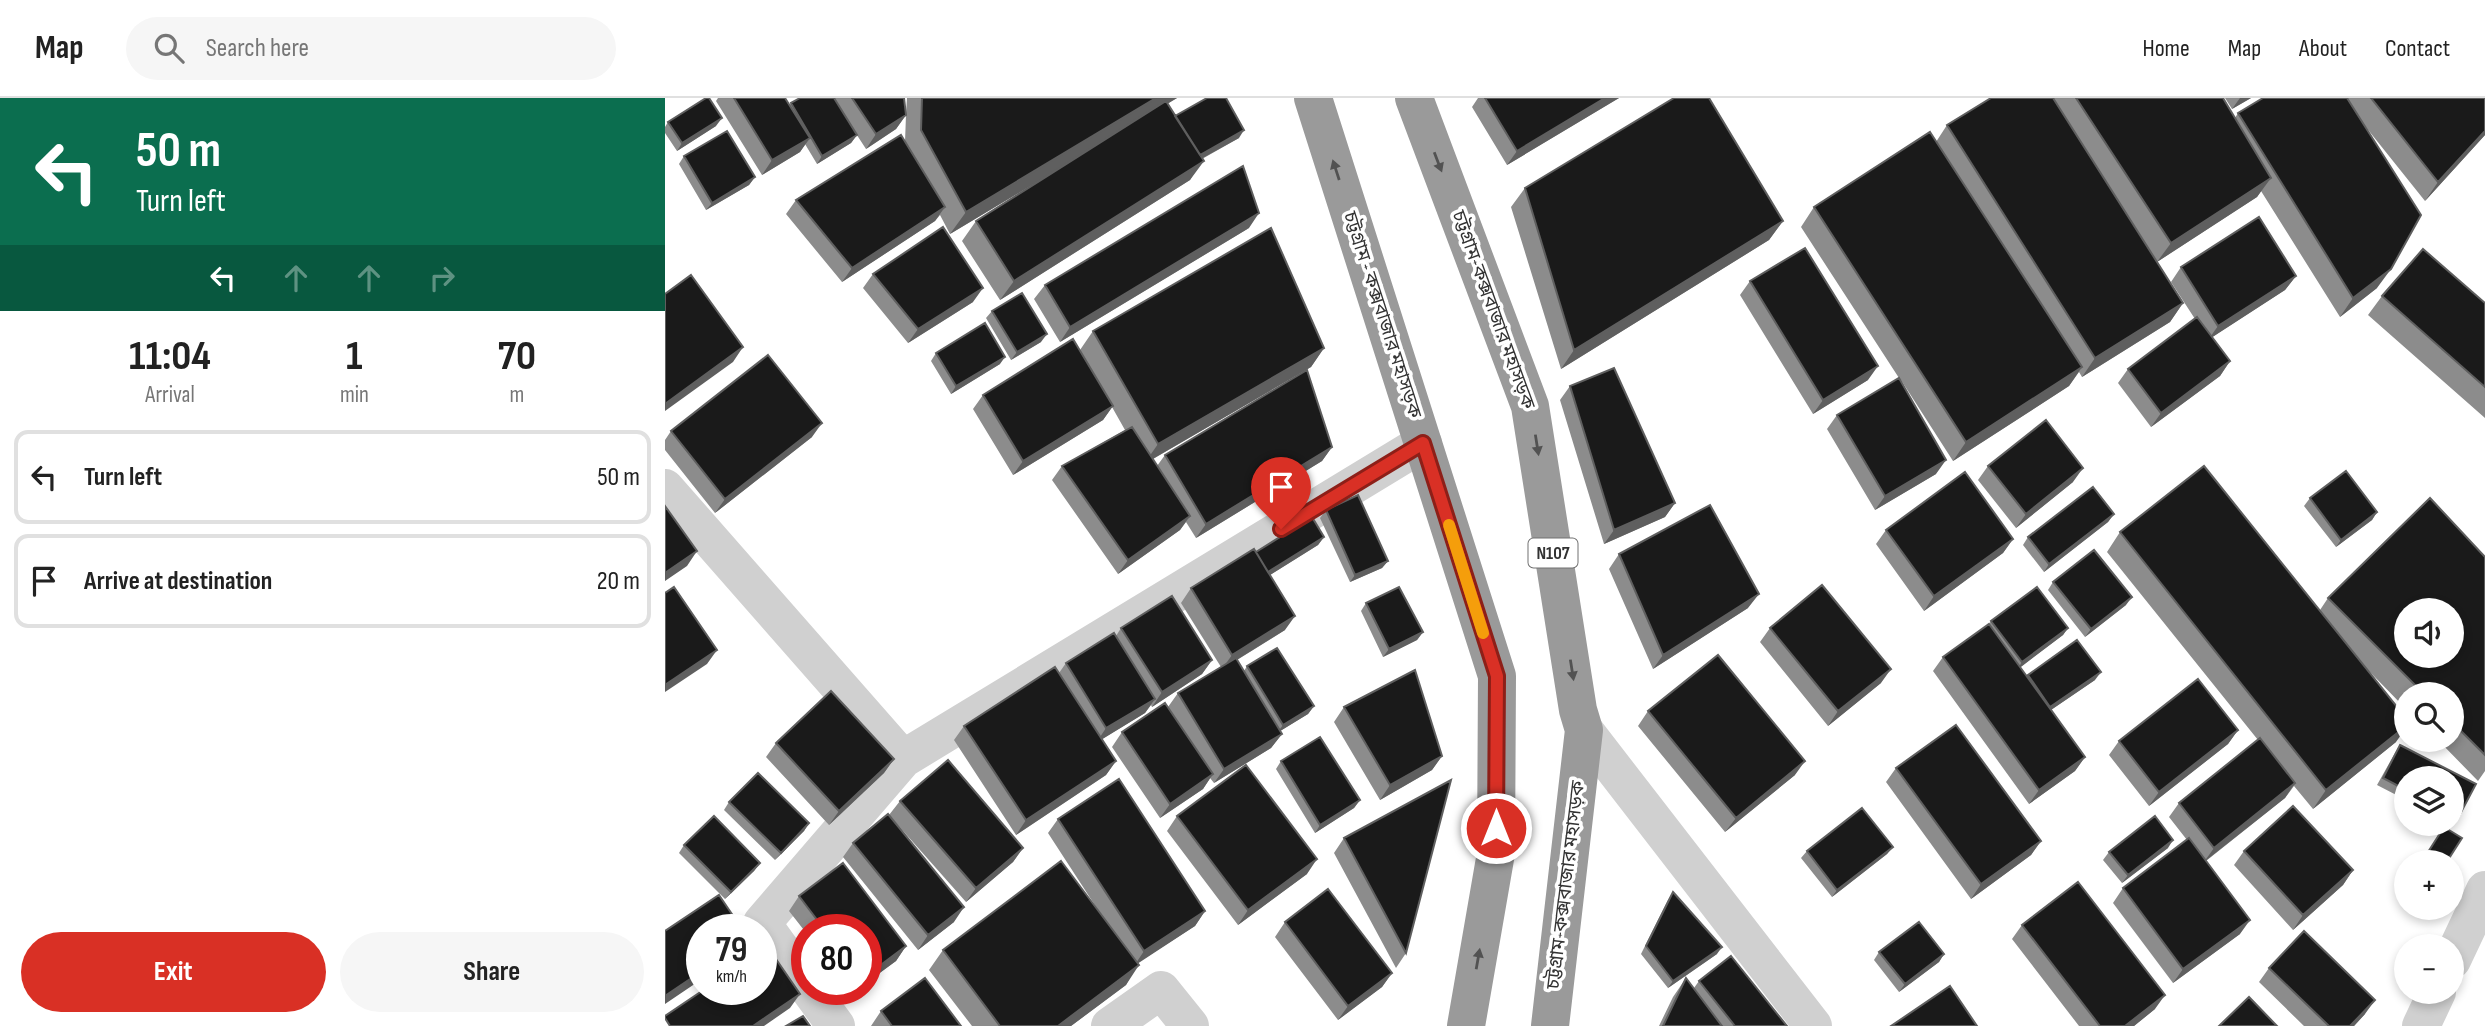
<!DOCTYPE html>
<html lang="en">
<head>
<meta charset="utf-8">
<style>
  body { margin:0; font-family:"Sofia Sans Condensed","Noto Sans Bengali",sans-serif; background:#f6f6f6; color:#222; height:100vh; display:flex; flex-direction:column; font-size:26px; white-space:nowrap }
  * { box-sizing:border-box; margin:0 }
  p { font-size:23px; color:#767676 }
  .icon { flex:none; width:38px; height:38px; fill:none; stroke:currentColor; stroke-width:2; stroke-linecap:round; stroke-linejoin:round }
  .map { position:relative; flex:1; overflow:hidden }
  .details { display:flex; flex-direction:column; background:#fff; width:665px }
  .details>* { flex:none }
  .guide { background:#0b6e4f; color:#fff; overflow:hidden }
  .controls { position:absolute; left:1729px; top:500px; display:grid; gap:14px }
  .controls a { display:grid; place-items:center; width:70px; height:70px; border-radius:50%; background:#fff; box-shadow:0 4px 10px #0003; font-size:35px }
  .speed { position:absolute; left:21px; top:816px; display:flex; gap:14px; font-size:35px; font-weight:700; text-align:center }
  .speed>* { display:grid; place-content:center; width:91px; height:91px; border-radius:50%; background:#fff; box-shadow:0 4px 10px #0003; line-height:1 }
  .speed small { font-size:18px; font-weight:400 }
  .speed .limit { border:10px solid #d22; background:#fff; color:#111 }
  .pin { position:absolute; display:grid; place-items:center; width:60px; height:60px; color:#fff; margin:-72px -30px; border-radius:50% 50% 50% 0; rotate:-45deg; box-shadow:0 0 7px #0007 }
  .pin .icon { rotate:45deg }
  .me { position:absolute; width:77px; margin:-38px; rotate:0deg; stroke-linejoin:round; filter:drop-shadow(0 0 5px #0008) }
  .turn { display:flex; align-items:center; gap:24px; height:147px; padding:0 21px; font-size:32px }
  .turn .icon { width:91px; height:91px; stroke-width:2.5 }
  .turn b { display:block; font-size:49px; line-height:60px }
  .lanes { display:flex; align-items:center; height:66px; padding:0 21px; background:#0003; justify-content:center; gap:35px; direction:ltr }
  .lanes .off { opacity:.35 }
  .eta { display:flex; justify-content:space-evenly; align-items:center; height:119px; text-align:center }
  .eta b { font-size:42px; font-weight:700; line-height:49px }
  .cta { display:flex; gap:14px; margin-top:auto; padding:14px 21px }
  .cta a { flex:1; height:80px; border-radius:42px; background:#d93025; color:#fff; font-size:28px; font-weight:700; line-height:80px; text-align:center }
  .cta a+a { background:#f6f6f6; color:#222 }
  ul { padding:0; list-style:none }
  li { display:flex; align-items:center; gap:21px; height:94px; margin:0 14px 10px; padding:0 7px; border:4px solid #e0e0e0; border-radius:14px }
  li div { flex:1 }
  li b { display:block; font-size:26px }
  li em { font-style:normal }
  header { display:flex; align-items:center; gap:42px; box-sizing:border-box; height:98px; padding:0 35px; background:#fff; border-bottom:2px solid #e0e0e0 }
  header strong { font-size:33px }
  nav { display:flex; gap:38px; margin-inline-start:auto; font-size:24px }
  .search { width:490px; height:63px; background:#f6f6f6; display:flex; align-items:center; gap:18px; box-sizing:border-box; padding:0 24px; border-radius:38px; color:#767676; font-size:26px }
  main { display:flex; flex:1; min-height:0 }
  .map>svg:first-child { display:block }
</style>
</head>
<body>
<header>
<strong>Map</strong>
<div class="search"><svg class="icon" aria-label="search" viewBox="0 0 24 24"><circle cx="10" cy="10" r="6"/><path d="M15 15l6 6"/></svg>Search here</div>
<nav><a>Home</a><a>Map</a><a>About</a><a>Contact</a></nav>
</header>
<main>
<section class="details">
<div class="guide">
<div class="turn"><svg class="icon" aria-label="left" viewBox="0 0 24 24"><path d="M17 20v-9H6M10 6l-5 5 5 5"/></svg><div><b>50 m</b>Turn left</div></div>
<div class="lanes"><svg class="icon" aria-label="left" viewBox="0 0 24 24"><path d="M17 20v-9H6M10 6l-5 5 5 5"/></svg><svg class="icon off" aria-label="ahead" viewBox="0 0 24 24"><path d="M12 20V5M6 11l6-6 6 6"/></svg><svg class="icon off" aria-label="ahead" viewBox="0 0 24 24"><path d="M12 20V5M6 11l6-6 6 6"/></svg><svg class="icon off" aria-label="right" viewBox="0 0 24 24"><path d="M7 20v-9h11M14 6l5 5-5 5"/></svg></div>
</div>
<div class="eta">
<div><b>11:04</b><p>Arrival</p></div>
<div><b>1</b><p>min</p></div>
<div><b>70</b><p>m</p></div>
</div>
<ul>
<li><svg class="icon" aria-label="left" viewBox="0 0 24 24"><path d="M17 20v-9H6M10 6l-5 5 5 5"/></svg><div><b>Turn left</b></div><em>50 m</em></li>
<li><svg class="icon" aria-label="arrive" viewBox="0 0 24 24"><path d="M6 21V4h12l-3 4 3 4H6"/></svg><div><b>Arrive at destination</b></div><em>20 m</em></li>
</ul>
<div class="cta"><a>Exit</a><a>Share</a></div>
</section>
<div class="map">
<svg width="1820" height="928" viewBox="0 0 1820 928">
  <rect width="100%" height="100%" fill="#fff"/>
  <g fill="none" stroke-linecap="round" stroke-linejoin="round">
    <!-- minor -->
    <path stroke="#d0d0d0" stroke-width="38" d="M0 390 238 661 758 345
      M919 632 1148 928
      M1787 862 1820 792
      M142 888 97 825 238 661
      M144 891 171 928
      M445 928 496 892 525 928
      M1756 928 1772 894"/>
    <!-- highway -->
    <path stroke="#9a9a9a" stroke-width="38" d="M648 0 832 578 831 755 801 928
      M749 0 865 308 913 612 919 632 885 928"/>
  </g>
  <!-- wall -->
  <path fill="#8c8c8c" d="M53 0H120L124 7 135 0H239L241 16 242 0H512L502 6 510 18 574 40 537 61 525 82 335 202 297 143 311 123 382 78 285 136 275 117 270 123 177 184 121 116 131 102 240 44 241 17 231 31 201 51 188 31 192 37 186 45 152 66 140 46 135 54 97 77 51 3Z
    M813 0H954L842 67 807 9Z
    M1326 0H1558L1570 20 1573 15 1598 0H1820V37L1760 103 1700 28 1712 190 1675 219 1596 93 1592 99 1492 164 1518 205 1505 224 1417 279 1414 274 1404 288 1288 363 1236 282 1271 376 1210 412 1162 331 1172 317 1234 280 1136 129 1149 109 1271 44 1282 27Z
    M1560 0H1586L1567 11Z
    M3 24 51 28 12 53 0 35V29Z
    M19 58 90 79 84 87 41 112 14 66Z
    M860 90 1118 123 1104 142 896 271 846 109Z
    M584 130 395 244 369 201 380 187Z
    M1516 169 1631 178 1620 192 1547 239 1565 263 1555 278 1486 329 1453 285 1463 271 1530 221 1506 184Z
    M208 176 308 204 243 245 198 190Z
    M1085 183 1203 282 1148 316 1075 197Z
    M1717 198 1820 205V320L1703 217Z
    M327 213 376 244 346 262 321 220Z
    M428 233 659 250 646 269 488 361 492 368 500 357 667 349 657 363 531 440 521 424 515 432 453 476 387 382 397 368 460 332 447 309 438 322 348 377 308 311 318 297 415 252Z
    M271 255 335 266 286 296 266 263Z
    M905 288 1010 405 1000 419 939 446 895 302Z
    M6 333 147 339 50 415 0 352V342Z
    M1323 368 1408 384 1351 430 1313 382Z
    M1645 400 1712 414 1707 422 1671 449 1639 408Z
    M661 412 723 463 717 470 685 484 655 420Z
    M1449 416 1443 424 1379 474 1358 447 1363 439Z
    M1221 432 1348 441 1338 455 1259 513 1211 446Z
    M1455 434 1655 512 1663 500 1820 459V673L1813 683 1773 642H1787V597H1741V611L1702 571 1731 644 1648 711 1629 688 1620 700 1541 763 1575 836 1508 885 1448 805 1458 790 1522 742 1504 719 1514 705 1593 642 1442 454Z
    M659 439 653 447 605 477 620 532 572 562 579 573 582 568 649 608 643 616 615 633 617 636 606 650 549 685 545 680 538 691 495 720 447 649 457 634 503 609 513 595 556 569 516 505 526 490 591 454Z
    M954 456 1083 510 988 571 944 471Z
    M1388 484 1461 507 1420 539 1383 492Z
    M701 505 758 534 752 542 718 559 696 513Z
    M1326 523 1403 530 1398 537 1355 569 1362 579 1363 577 1430 582 1386 612 1420 659 1410 673 1364 706 1268 573 1278 559 1324 526Z
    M456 530 547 562 537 576 487 609 486 607 480 615 437 641 451 663 441 677 351 737 289 642 299 628 394 575 401 565 451 538Z
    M1105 530 1216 585 1163 628 1095 544Z
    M679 609 777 658 767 672 715 702 669 624Z
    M983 613 1130 677 1060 734 973 628Z
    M1573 632 1563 646 1484 708 1444 657 1454 643Z
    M111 645 229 661 219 675 164 727 101 659Z
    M1735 647 1811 686 1794 718 1789 726 1787 725V681H1741V702L1712 687 1730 655Z
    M616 663 695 702 689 710 650 735 611 671Z
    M1231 670 1376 743 1366 757 1306 801 1221 684Z
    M235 703 358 750 348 764 301 804 224 717Z
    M64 704 144 725 139 733 110 762 59 712Z
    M512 718 642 776 573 827 502 733Z
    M393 721 540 813 530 828 472 865 461 887 406 928H307L264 872 278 852 433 812 383 735Z
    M679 740 741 855 731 870 669 755Z
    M188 745 289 824 253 852 178 759Z
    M19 747 95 765 89 773 60 801 14 755Z
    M1228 749 1222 756 1167 799 1136 760 1142 753Z
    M1503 750 1457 785 1438 762 1444 754Z
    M1579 753 1688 772 1678 787 1628 832 1569 767Z
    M1008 794 1052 856 1003 890 976 856 1003 802Z
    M134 798 241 848 231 863 201 885V831H142V836L124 813Z
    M620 824 727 875 717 889 673 922 610 839Z
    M1357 827 1490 911 1469 928H1414L1347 841Z
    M1214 854 1279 856 1274 864 1234 894 1209 862Z
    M1604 870 1700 916 1689 928H1639L1594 884Z
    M1021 880 1029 890 1034 883 1122 928H994L1008 899Z
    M183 891H194L187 896Z
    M216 913 296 928H206Z"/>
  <!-- shaded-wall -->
  <path fill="#5f5f5f" d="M491 0H512L285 136 301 114Z
    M940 0H954L842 67 852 53Z
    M1575 0H1586L1567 11Z
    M241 17 231 31 201 51 211 36Z
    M57 20 51 28 12 53 17 45Z
    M579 32 574 40 525 67 531 59Z
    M1820 33V37L1760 103 1773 84Z
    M192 37 186 45 152 66 157 58Z
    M145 40 135 54 97 77 107 62Z
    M539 63 525 82 335 202 349 183Z
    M90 79 84 87 41 112 47 105Z
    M1606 80 1592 99 1492 164 1506 145Z
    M280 109 270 123 177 184 187 170Z
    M594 115 584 130 395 244 405 229Z
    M1118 123 1104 142 896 271 909 252Z
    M1726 171 1712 190 1675 219 1688 200Z
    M1631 178 1620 192 1543 242 1553 228Z
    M318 190 308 204 243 245 253 231Z
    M1518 205 1505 224 1417 279 1430 260Z
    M382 236 376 244 346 262 352 254Z
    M78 249 68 264 0 313V306Z
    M659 250 646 269 479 366 493 346Z
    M340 259 335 266 286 296 291 288Z
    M1565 263 1555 278 1486 329 1496 315Z
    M1213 268 1203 282 1148 316 1158 302Z
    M1417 269 1404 288 1288 363 1301 344Z
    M448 308 438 322 348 377 358 363Z
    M157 325 147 339 50 415 60 401Z
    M667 349 657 363 531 440 541 426Z
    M1281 362 1271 376 1210 412 1220 398Z
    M1418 370 1408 384 1351 430 1361 416Z
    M1010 405 1000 419 939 446 949 432Z
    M1712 414 1707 422 1671 449 1676 442Z
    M1449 416 1443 424 1379 474 1384 466Z
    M525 418 515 432 453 476 463 462Z
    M659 439 653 447 597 482 602 475Z
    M1348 441 1338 455 1259 513 1269 498Z
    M32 453 22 468 0 483V475Z
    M723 463 717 470 685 484 690 477Z
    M1094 496 1083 510 988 571 998 557Z
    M1467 499 1461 507 1420 539 1426 531Z
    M630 518 620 532 557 571 567 557Z
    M1403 530 1398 537 1352 572 1357 564Z
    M758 534 752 542 718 559 724 551Z
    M52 552 42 566 0 594V587Z
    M547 562 537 576 487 609 497 594Z
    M1226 571 1216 585 1163 628 1173 613Z
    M1436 574 1430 582 1380 616 1385 609Z
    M490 601 480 615 431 645 441 630Z
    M649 608 643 616 612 635 618 627Z
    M1741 628V630L1731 644 1648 711 1661 692Z
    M1573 632 1563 646 1484 708 1494 694Z
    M617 636 606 650 549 685 559 671Z
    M777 658 767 672 715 702 725 687Z
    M1420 659 1410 673 1364 706 1374 692Z
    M229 661 219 675 164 727 174 713Z
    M451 663 441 677 351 737 361 722Z
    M1140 663 1130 677 1060 734 1071 720Z
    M548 676 538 691 495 720 505 706Z
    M1630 685 1620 700 1539 764 1549 750Z
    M695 702 689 710 650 735 655 727Z
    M144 725 139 733 110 762 116 755Z
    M1508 742 1503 750 1457 785 1463 777Z
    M1376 743 1366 757 1306 801 1316 786Z
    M1228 749 1222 756 1167 799 1172 792Z
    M358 750 348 764 301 804 311 790Z
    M652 761 642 776 573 827 583 812Z
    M95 765 89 773 60 801 66 794Z
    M1688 772 1678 787 1628 832 1638 817Z
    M299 809 289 824 253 852 263 837Z
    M540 813 530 828 469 868 479 853Z
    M1585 822 1575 836 1508 885 1518 871Z
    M241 848 231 863 201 885V878Z
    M1057 849 1052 856 1003 890 1008 883Z
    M1279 856 1274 864 1234 894 1240 886Z
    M474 867 461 887 406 928H393Z
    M37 873V881L0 906V898Z
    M727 875 717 889 673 922 683 908Z
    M135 896 125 910 99 928H88Z
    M1500 897 1490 911 1469 928H1460Z
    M1710 902 1700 916 1689 928H1685Z"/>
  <!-- building -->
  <path fill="#1a1a1a" stroke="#5f5f5f" stroke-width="2" fill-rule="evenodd" d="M41 0H44L57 20 17 45 3 24Z
    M69 0H120L145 40 107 62Z
    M135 0H169L192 37 157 58 126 5Z
    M187 0H239L241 17 211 36Z
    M257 0H491L301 114 256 32Z
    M542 0H561L579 32 535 57 510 18Z
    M820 0H940L852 53Z
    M1009 0H1044L1118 123 909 252 860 90Z
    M1326 0H1388L1518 205 1430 260 1282 27Z
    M1411 0H1558L1606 80 1506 145Z
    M1598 0H1682L1756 117 1726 171 1688 200 1573 15Z
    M1706 0H1820V33L1773 84Z
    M501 3 539 63 349 183 311 123Z
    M62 33 90 79 47 105 19 58Z
    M1265 34 1417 269 1301 344 1149 109Z
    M236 37 280 109 187 170 131 102Z
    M578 68 594 115 405 229 380 187Z
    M1594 119 1631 178 1553 228 1516 169Z
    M278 129 318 190 253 231 208 176Z
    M606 130 659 250 493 346 428 233Z
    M1140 150 1213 268 1158 302 1085 183Z
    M1758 151 1820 205V289L1717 198Z
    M26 177 78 249 0 306V196Z
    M357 195 382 236 352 254 327 213Z
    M1532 219 1565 263 1496 315 1463 271Z
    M320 225 340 259 291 288 271 255Z
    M408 241 448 308 358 363 318 297Z
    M103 257 157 325 60 401 6 333Z
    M949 270 1010 405 949 432 905 288Z
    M642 272 667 349 541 426 500 357Z
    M1234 280 1281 362 1220 398 1172 317Z
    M1381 322 1418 370 1361 416 1323 368Z
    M467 329 525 418 463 462 397 368Z
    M1539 368 1741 620V628L1661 692 1455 434Z
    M1681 373 1712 414 1676 442 1645 400Z
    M1300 374 1348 441 1269 498 1221 432Z
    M1428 389 1449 416 1384 466 1363 439Z
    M693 397 723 463 690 477 661 412Z
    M1765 400 1820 459V657L1787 624V597H1760L1663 500ZM1741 513H1787V558H1741Z
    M1045 407 1094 496 998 557 954 456Z
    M0 408 32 453 0 475Z
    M647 419 659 439 603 474 591 454Z
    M589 451 630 518 567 557 526 490Z
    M1429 452 1467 499 1426 531 1388 484Z
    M1157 487 1226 571 1173 613 1105 530Z
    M9 489 52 552 0 587V495Z
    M734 489 758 534 724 551 701 505Z
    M1372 489 1403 530 1357 564 1326 523Z
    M507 498 547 562 497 594 456 530Z
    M1324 526 1420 659 1374 692 1278 559Z
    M449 535 490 601 441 630 401 565Z
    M1412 542 1436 574 1385 609 1363 577Z
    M612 550 649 608 618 627 582 568Z
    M1053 557 1140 663 1071 720 983 613Z
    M571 560 617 636 559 671 513 595Z
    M390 569 451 663 361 722 299 628Z
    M750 572 777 658 725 687 679 609Z
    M1533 581 1573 632 1494 694 1454 643Z
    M166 593 229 661 174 713 111 645Z
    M500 605 548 676 505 706 457 634Z
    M1291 627 1376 743 1316 786 1231 670Z
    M655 639 695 702 655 727 616 663Z
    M1595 640 1630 685 1549 750 1514 705Z
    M1735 647 1811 686 1794 718 1787 715V681H1741V692L1718 680Z
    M283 662 358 750 311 790 235 703Z
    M581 667 652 761 583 812 512 718Z
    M93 675 144 725 116 755 64 704Z
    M454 681 540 813 479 853 393 721Z
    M786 682 741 855 679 740Z
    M1628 708 1688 772 1638 817 1579 753Z
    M1197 710 1228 749 1172 792 1142 753Z
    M223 716 299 809 263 837 188 745Z
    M49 718 95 765 66 794 19 747Z
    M1490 718 1508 742 1463 777 1444 754Z
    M1779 729 1797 740 1781 765H1756Z
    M1524 740 1585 822 1518 871 1458 790Z
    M396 763 474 867 393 928H335L278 852Z
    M178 765 241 848 201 878V831H159L134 798Z
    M1413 784 1500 897 1460 928H1435L1357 827Z
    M663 791 727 875 683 908 620 824Z
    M1008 794 1057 849 1008 883 981 848Z
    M54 797 77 831H37V873L0 898V833Z
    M1254 824 1279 856 1240 886 1214 854Z
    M1639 833 1710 902 1685 928H1664L1604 870Z
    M102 848 135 896 88 928H5L0 920V918L40 891H96V852Z
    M1066 858 1122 928H1070L1034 883Z
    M260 880 296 928H227L216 913Z
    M1021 880 1057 928H998Z
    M1285 888 1312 928H1226Z
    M1584 899 1612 928H1554Z
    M138 918 145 928H121Z"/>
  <!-- one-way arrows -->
  <defs><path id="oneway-solid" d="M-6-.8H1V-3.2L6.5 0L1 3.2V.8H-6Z" transform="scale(1.75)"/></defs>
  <g fill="#525252">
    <use href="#oneway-solid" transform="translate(773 64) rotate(69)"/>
    <use href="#oneway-solid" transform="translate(671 72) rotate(-108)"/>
    <use href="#oneway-solid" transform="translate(872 347) rotate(81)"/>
    <use href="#oneway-solid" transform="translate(907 572) rotate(81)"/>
    <use href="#oneway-solid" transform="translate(813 861) rotate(-80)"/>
  </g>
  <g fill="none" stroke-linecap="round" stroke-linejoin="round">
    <defs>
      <path id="route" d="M616 431 758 345 832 578 831 730"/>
    </defs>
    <!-- route casing -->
    <use href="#route" stroke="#8d1f18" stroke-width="18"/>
    <!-- route -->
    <use href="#route" stroke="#d93025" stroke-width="12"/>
    <!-- slow -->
    <path stroke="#f59e0b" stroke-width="12" d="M784 427 818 535"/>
  </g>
  <g text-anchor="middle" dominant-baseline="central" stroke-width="7" stroke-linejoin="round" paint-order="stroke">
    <!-- shield labels -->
    <rect fill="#fff" stroke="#707070" stroke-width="2" x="863.5" y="440.5" width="49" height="29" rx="5"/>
    <g font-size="18" font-weight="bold" fill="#333">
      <text x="888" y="455">N107</text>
    </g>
    <!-- street labels -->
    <g font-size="19" fill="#333" stroke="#fff">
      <text transform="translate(828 212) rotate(70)">চট্টগ্রাম-কক্সবাজার মহাসড়ক</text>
      <text transform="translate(717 217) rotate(72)">চট্টগ্রাম - কক্সবাজার মহাসড়ক</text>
      <text transform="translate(901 787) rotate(-83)">চট্টগ্রাম-কক্সবাজার মহাসড়ক</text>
    </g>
  </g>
</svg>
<div class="controls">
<a><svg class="icon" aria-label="sound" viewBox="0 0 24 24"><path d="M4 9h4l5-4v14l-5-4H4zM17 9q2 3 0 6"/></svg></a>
<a><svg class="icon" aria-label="search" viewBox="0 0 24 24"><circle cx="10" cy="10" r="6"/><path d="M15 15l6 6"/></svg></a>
<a><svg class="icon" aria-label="layers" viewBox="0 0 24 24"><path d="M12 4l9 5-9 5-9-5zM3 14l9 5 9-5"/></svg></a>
<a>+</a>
<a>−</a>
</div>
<div class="speed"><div>79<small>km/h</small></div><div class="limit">80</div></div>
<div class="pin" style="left:616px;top:431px;background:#d93025"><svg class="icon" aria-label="arrive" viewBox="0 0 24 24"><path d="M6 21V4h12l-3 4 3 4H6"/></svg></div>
<svg class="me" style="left:831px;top:730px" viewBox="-20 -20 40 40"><circle r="17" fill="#d93025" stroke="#fff" stroke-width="3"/><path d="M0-11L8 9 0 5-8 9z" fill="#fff"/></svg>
</div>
</main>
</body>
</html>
